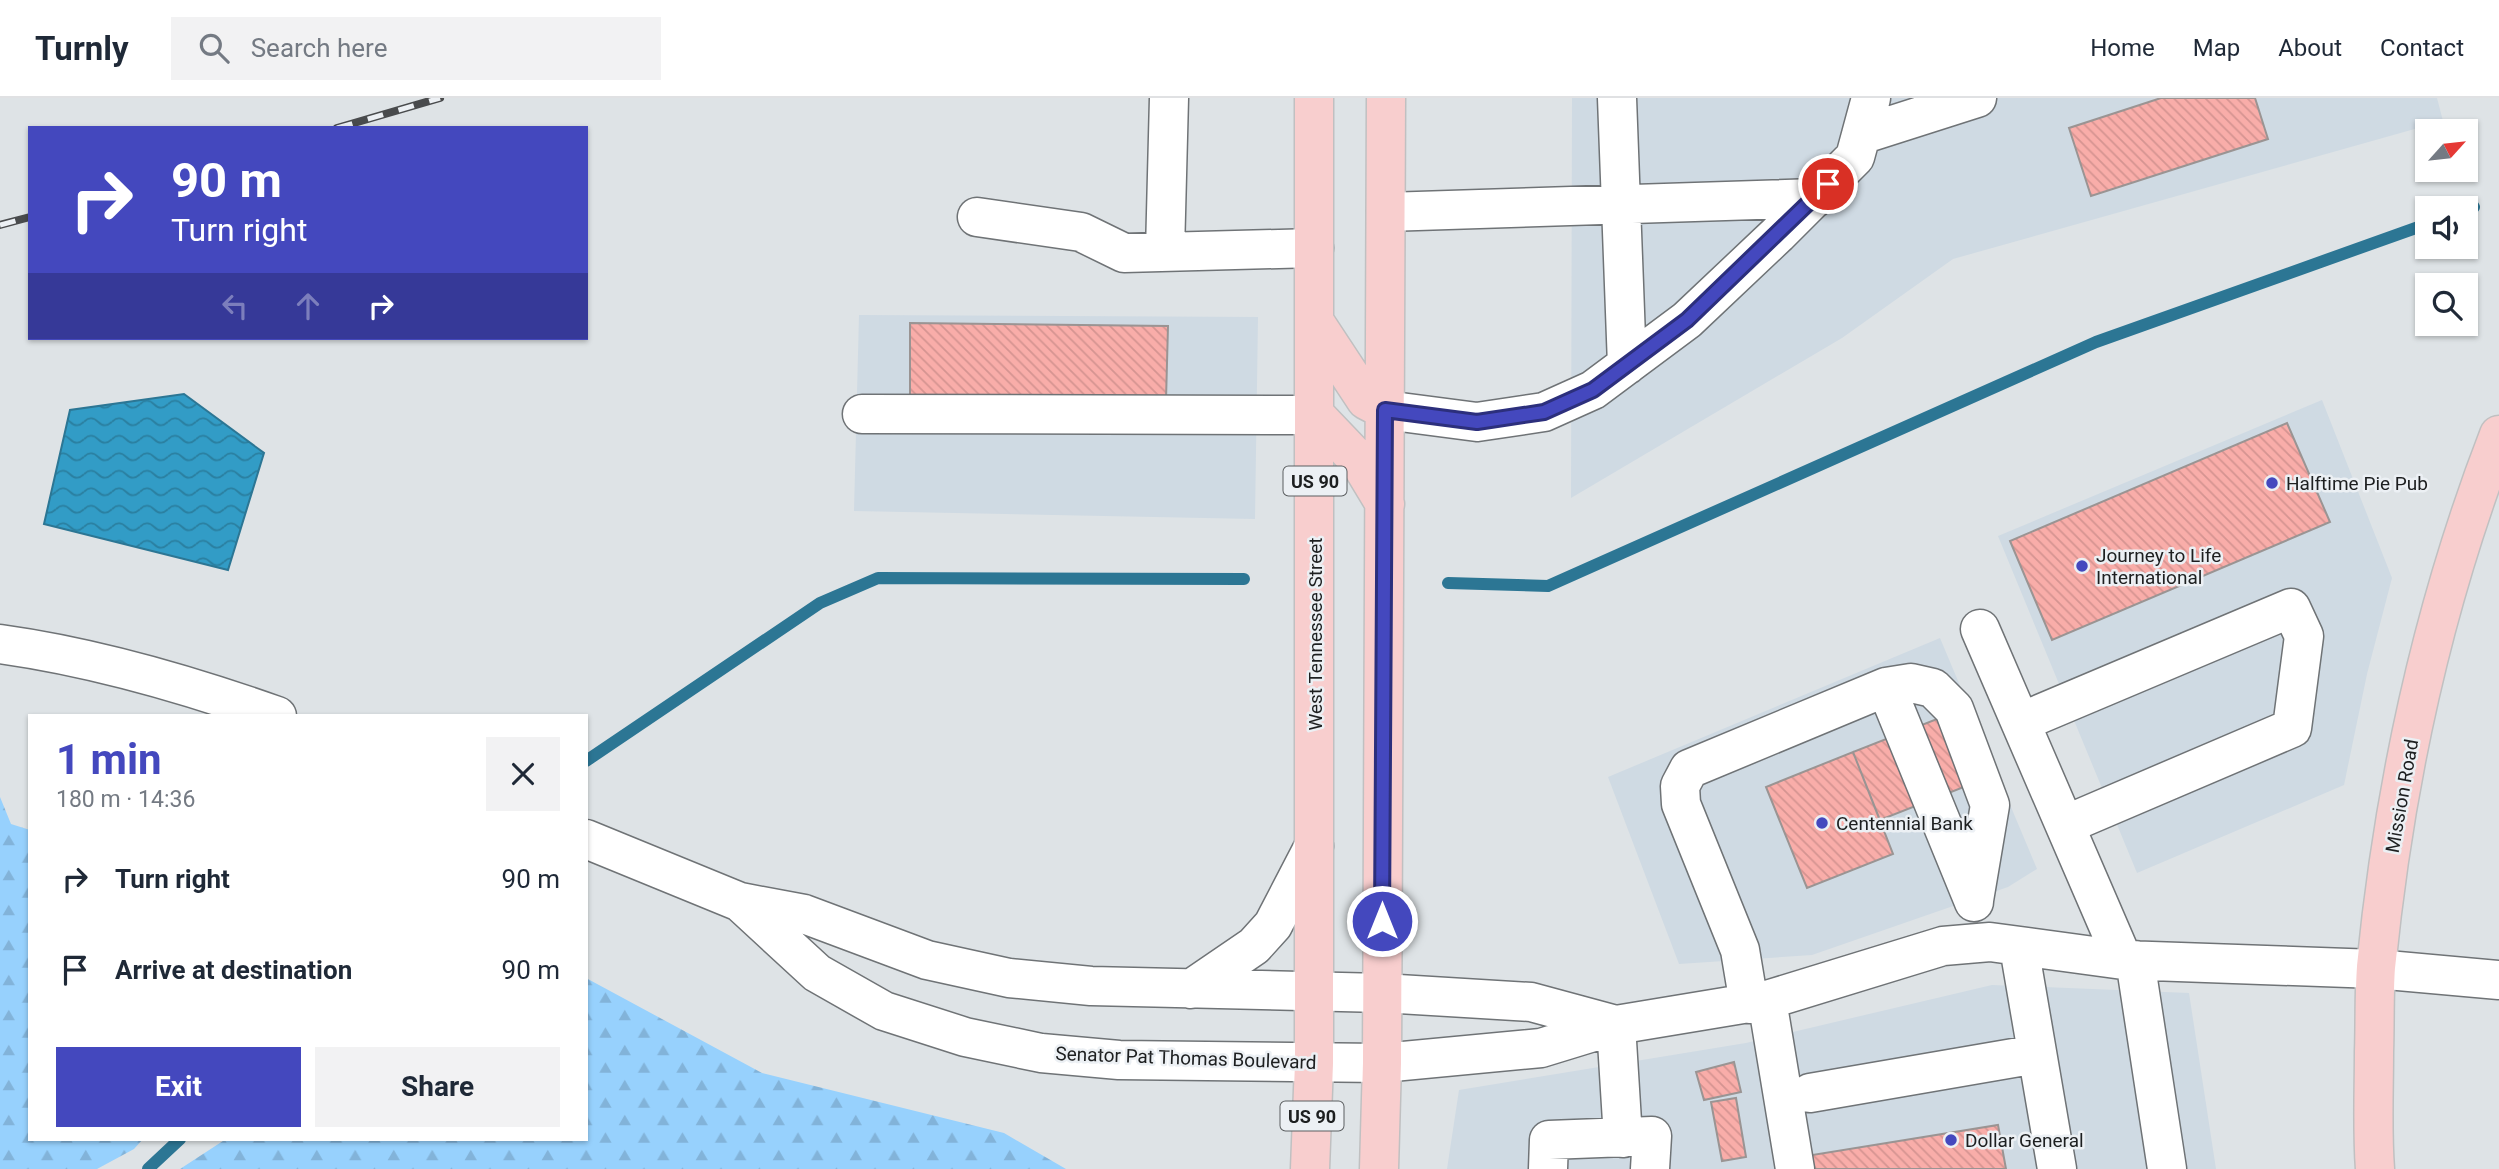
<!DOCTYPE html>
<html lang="en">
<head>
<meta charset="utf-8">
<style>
  body { margin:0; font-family:Roboto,sans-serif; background:#f2f2f3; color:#1f2937; height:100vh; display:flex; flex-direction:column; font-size:26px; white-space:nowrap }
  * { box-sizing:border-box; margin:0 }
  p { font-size:23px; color:#747a83 }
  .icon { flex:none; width:38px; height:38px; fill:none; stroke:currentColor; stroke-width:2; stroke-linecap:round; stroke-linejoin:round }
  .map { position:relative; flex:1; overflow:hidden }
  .panel { position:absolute; left:28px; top:616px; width:560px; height:427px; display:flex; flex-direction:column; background:#fff; border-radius:0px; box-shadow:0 2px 5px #0004 }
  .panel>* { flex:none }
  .banner { position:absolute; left:28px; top:28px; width:560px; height:214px; border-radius:0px; box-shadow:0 2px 5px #0004; background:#4448be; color:#fff; overflow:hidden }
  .needle { width:46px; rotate:63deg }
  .controls { position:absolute; left:2415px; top:21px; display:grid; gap:14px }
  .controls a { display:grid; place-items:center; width:63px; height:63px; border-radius:0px; background:#fff; box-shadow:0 2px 5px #0004; font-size:35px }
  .pin { position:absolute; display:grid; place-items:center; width:60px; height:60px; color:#fff; margin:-30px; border:4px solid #fff; border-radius:50%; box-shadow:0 2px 7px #0007 }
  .me { position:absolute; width:77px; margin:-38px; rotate:0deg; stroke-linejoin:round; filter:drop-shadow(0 0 5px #0008) }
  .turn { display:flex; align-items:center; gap:24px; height:147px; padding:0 28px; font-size:32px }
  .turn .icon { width:91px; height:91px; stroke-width:2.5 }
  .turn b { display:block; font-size:49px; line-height:60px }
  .lanes { display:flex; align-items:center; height:66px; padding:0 28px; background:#0003; justify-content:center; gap:35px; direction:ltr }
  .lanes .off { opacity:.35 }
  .round { display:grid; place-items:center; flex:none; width:74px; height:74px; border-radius:0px; background:#f2f2f3 }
  .head { display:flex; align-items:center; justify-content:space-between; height:119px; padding:0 28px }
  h1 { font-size:42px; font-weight:700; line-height:52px; color:#4448be }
  .action { display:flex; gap:14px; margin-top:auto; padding:14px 28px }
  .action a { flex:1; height:80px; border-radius:0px; background:#4448be; color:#fff; font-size:28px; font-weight:700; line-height:80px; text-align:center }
  .action a+a { background:#f2f2f3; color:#1f2937 }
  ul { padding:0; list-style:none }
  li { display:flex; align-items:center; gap:21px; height:91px; padding:0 28px }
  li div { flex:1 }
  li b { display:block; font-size:26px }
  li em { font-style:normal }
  header { display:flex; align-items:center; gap:42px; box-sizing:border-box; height:98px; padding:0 35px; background:#fff; border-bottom:2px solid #e0e1e3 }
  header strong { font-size:33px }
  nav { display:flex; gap:38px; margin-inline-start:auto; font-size:24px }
  .search { width:490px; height:63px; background:#f2f2f3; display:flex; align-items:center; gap:18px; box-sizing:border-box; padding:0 24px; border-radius:0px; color:#747a83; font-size:26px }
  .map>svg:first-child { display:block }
</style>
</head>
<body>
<header>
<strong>Turnly</strong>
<div class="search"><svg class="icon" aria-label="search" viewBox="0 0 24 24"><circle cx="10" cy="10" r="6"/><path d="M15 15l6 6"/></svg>Search here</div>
<nav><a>Home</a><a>Map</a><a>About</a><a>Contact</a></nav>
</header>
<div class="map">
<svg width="2499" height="1071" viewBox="0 0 2499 1071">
  <defs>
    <pattern id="forest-firs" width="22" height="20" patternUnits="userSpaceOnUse" patternTransform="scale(1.75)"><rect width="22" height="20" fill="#97d1fd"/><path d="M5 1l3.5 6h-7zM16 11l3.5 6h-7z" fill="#82b3d9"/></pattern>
    <pattern id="water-waves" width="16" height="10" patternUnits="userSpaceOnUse" patternTransform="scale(1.75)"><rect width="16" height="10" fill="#329cc6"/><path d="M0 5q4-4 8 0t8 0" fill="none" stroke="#2a7fa0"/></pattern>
    <pattern id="building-back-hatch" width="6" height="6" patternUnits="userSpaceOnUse" patternTransform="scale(1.75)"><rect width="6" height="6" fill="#f9ada9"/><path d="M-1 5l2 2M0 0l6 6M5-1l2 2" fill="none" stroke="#d59491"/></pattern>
  </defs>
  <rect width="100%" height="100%" fill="#dee3e6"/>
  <!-- built -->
  <path fill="#cfdae3" d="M1572 0H2437L2443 23 1953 161 1842 240 1571 400Z
    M859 217 1258 219 1255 421 854 413Z
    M2322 302 2392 480 2367 576 2344 687 2137 775 1998 438Z
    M1940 540 2037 771 2008 789 1812 857 1679 866 1608 679Z
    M1992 887 2189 895 2216 1071H1447L1459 992 1746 945Z"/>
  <!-- forest -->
  <path fill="url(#forest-firs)" d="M0 699 11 726 30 732V1041H143L134 1051 97 1071H0Z
    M586 880 762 975 1004 1035 1066 1071H180L226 1041H586Z"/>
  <!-- water -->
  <path fill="url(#water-waves)" stroke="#2c7694" stroke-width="2" d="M184 296 264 355 228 472 44 426 70 312Z"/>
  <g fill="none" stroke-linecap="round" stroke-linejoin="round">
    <!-- stream -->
    <path stroke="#2c7694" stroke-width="12" d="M2466 112 2474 109
      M1448 485 1548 488 2096 244 2427 126
      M586 663 820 505 878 480 1244 481
      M148 1071 180 1041"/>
  </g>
  <!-- building -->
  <path fill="url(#building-back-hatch)" stroke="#9a9493" stroke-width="2" d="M2161 0H2255L2268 41 2091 98 2069 30Z
    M910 225 1168 228 1166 302 910 299Z
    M2287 325 2330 424 2052 542 2010 443Z
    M1942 619 1969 687 1880 722 1853 654Z
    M1853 654 1893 756 1807 790 1766 689Z
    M1734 964 1741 994 1704 1002 1696 974Z
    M1736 1000 1746 1059 1722 1063 1711 1004Z
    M1998 1027 2006 1071H1808L1806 1058Z"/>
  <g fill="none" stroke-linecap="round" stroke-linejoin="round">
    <defs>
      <path id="minor" d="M1617 0 1627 267
        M1861 37 1977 0
        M1386 114 1815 100
        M977 119 1081 134 1124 155 1314 150
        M1165 154 1169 0
        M1385 312 1477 324 1544 314 1593 292 1687 222 1778 136 1855 59 1871 0
        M862 316 1315 317
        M1980 531 2123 862
        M0 546C94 559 187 586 277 618
        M1886 589 1974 804
        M2021 624 2291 510 2304 538 2292 630 2065 727
        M586 741 740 804 804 816 927 862 1009 880 1091 888 1382 895 1531 904 1616 927
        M740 804 817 875 884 913 965 939 1041 955 1119 962 1382 965 1541 950 1616 927 1767 902 1943 848 1990 844 2123 862 2376 871 2499 882
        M2019 849 2057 1071
        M2135 862 2167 1071
        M1191 891 1254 848 1273 827 1314 748
        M1767 902 1795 1071
        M1749 906 1740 852 1681 706 1680 688 1689 671 1886 589 1911 585 1933 590 1954 611 1990 707 1974 802
        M1616 927 1623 1040
        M1810 995 2037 956
        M1548 1071 1549 1042 1652 1038 1650 1071"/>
      <path id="major" d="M1314 223 1366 302 1385 312
        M1315 317 1359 363 1385 406
        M1310 1071 1314 965V0
        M1379 1071 1382 965 1386 0
        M2375 1071C2372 1032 2374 993 2374 954 2375 926 2374 897 2376 869 2394 688 2433 507 2499 337"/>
    </defs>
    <!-- minor casing -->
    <use href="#minor" stroke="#6f7376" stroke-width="41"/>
    <!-- major casing -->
    <use href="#major" stroke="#c0c0c1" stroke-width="41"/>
    <!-- minor -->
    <use href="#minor" stroke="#fff" stroke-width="38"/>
    <!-- major -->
    <use href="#major" stroke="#f8cece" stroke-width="38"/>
    <defs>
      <path id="rail" d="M337 30 440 0
        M0 127 30 119"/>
    </defs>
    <!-- rail casing -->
    <use href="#rail" stroke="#494b4d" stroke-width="8"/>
    <!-- rail -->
    <use href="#rail" stroke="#ecf0f4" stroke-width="5" stroke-dasharray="16" stroke-linecap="butt"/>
  </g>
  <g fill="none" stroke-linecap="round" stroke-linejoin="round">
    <defs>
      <path id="route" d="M1382 823 1385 312 1477 324 1544 314 1593 292 1687 222 1828 86"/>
    </defs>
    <!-- route casing -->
    <use href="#route" stroke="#2c2f7c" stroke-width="18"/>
    <!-- route -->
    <use href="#route" stroke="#4448be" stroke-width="12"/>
  </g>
  <!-- markers -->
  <g fill="#4448be" stroke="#ecf0f4" stroke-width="2.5">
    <circle cx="2272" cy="385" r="7"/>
    <circle cx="2082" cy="468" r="7"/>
    <circle cx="1822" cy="725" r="7"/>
    <circle cx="1951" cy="1042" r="7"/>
  </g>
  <g text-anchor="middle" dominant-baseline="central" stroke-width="5" stroke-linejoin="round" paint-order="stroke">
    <!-- shield labels -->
    <g fill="#ecf0f4" stroke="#5b5e60" stroke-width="2">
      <rect x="1283.5" y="368.5" width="63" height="29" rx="5"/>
      <rect x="1280.5" y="1003.5" width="63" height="29" rx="5"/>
    </g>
    <g font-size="18" font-weight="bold" fill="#1d1f20">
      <text x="1315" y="383">US 90</text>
      <text x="1312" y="1018">US 90</text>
    </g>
    <!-- poi labels -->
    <g font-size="19" fill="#1d1f20" stroke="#ecf0f4" text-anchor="start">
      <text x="2286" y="385">Halftime Pie Pub</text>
      <text x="2096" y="457">Journey to Life<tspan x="2096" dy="22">International</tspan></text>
      <text x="1836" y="725">Centennial Bank</text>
      <text x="1965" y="1042">Dollar General</text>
    </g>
    <!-- street labels -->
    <g font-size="19" fill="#1d1f20" stroke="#ecf0f4">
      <text transform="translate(1315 536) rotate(-90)">West Tennessee Street</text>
      <text transform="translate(2402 698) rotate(-80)">Mission Road</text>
      <text transform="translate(1186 960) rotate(2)">Senator Pat Thomas Boulevard</text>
    </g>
  </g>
</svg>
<div class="controls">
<a><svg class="needle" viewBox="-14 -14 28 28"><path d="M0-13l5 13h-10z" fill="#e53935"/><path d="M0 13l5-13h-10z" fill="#747a83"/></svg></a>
<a><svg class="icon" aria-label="sound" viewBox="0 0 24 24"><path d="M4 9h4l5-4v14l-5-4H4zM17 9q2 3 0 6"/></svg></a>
<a><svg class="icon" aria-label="search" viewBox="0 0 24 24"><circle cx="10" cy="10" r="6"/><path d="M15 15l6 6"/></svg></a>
</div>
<div class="pin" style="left:1828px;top:86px;background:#d93025"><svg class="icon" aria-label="arrive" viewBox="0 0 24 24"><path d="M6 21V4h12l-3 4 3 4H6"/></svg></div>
<svg class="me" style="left:1382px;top:823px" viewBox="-20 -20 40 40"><circle r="17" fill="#4448be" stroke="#fff" stroke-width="3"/><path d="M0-11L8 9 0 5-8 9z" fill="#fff"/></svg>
<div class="banner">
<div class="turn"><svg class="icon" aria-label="right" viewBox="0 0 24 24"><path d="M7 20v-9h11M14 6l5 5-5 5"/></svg><div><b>90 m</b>Turn right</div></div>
<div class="lanes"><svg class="icon off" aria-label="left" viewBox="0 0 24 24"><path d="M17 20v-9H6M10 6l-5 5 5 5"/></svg><svg class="icon off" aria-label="ahead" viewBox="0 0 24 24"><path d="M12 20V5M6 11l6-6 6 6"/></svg><svg class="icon" aria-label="right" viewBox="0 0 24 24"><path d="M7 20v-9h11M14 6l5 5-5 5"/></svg></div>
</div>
<section class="panel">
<div class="head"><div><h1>1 min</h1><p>180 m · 14:36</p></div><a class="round"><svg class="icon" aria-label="close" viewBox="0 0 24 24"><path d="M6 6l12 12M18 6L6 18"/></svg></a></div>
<ul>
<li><svg class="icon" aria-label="right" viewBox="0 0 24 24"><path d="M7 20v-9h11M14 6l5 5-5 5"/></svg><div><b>Turn right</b></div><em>90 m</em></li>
<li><svg class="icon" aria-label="arrive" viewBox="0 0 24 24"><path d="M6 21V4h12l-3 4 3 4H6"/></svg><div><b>Arrive at destination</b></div><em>90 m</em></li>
</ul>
<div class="action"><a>Exit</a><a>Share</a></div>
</section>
</div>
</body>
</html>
